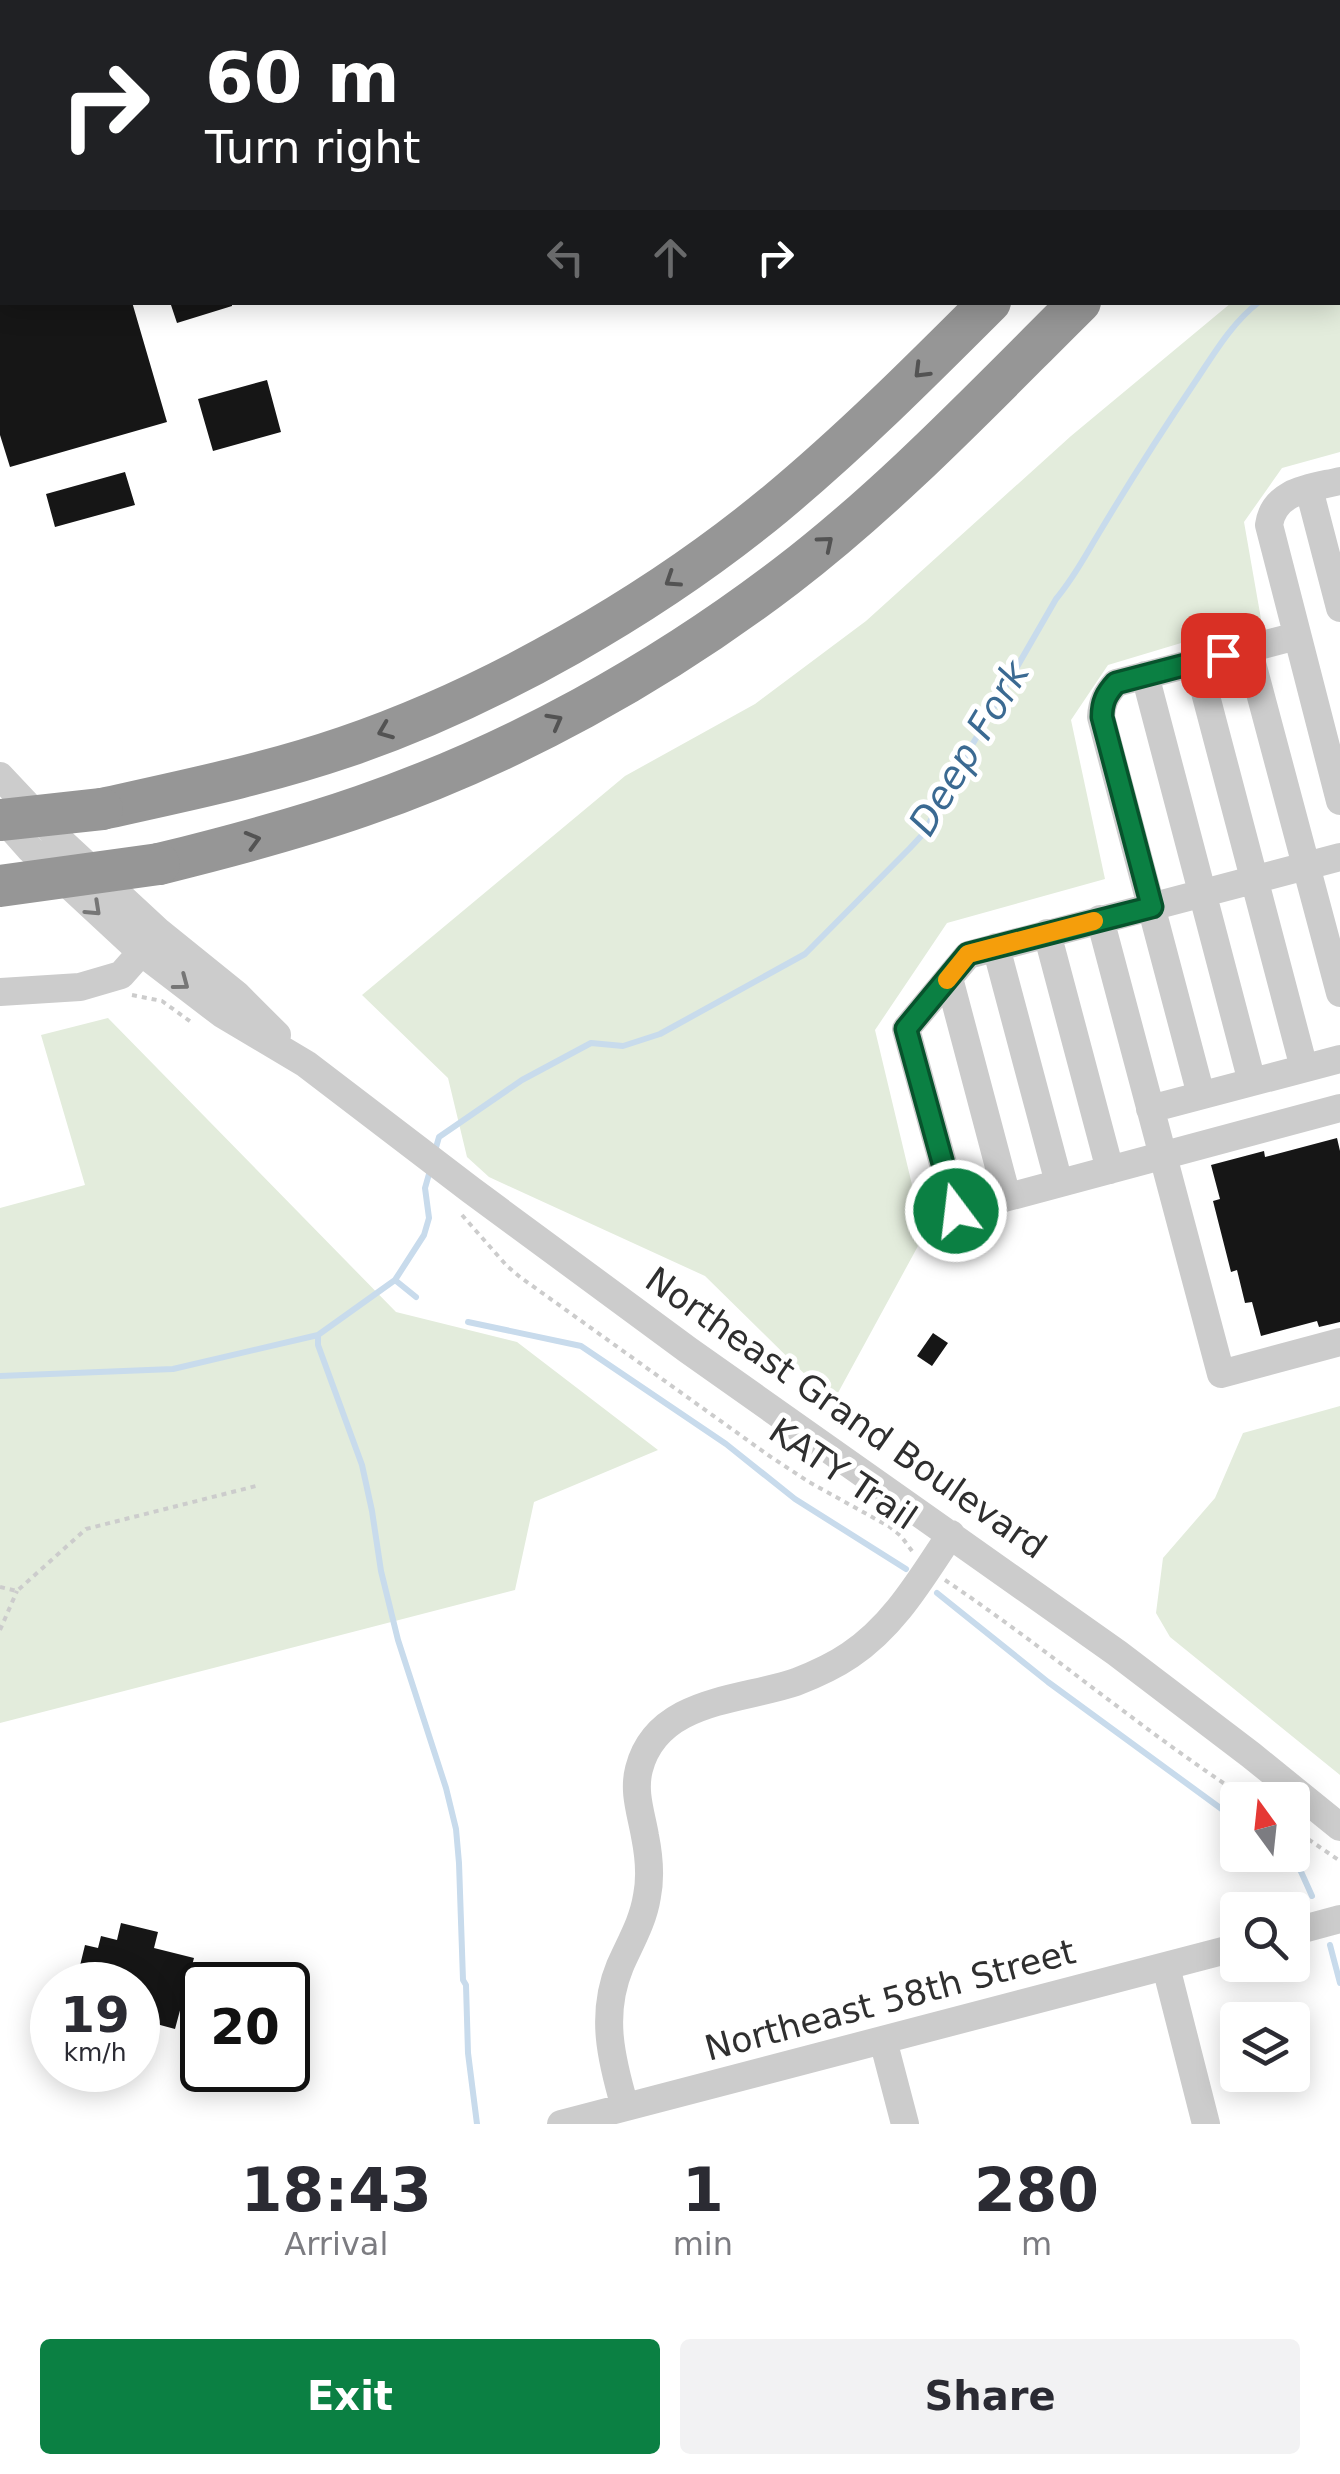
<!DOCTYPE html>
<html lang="en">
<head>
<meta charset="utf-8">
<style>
  body { margin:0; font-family:"DejaVu Sans",sans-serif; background:#f2f2f3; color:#2b2b33; height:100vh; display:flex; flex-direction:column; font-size:38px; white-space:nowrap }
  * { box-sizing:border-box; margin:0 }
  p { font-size:32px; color:#7c7c81 }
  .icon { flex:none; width:55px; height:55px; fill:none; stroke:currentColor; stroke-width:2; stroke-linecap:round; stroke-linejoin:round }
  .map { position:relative; height:2124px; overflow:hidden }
  .side { display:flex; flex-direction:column; background:#fff; flex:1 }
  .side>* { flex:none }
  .guide { position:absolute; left:0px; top:0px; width:1340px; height:305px; box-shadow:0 5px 25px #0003; background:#202124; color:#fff; overflow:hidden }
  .needle { width:65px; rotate:345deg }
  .buttons { position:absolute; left:1220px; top:1782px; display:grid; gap:20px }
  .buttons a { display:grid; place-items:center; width:90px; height:90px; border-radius:10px; background:#fff; box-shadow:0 5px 25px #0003; font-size:50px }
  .speed { position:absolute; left:30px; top:1962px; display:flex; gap:20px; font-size:50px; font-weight:700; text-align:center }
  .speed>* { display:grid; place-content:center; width:130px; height:130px; border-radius:50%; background:#fff; box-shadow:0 5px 25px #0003; line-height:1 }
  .speed small { font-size:25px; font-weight:400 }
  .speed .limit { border:5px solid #111; border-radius:15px; background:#fff; color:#111 }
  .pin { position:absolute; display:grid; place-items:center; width:85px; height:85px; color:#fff; margin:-42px; border-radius:20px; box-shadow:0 5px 15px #0006 }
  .me { position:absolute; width:110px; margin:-55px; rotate:345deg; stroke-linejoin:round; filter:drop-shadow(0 0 8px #0008) }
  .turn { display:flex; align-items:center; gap:35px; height:210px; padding:0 40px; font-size:45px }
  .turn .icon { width:130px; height:130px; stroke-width:2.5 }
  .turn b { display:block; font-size:70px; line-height:85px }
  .lanes { display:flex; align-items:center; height:95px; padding:0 40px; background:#0003; justify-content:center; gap:50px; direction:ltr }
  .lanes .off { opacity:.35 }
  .eta { display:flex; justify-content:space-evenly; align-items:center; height:170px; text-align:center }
  .eta b { font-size:60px; font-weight:700; line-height:70px }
  .action { display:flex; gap:20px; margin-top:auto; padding:20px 40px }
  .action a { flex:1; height:115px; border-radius:10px; background:#0b8043; color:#fff; font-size:40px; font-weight:700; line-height:115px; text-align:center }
  .action a+a { background:#f2f2f3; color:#2b2b33 }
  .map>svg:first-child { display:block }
</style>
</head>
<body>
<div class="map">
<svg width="1340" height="2124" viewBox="0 0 1340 2124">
  <rect width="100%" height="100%" fill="#fff"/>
  <!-- green -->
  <path fill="#e3ecdc" d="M1340 211V452L1282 468 1244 522 1261 619 1108 665 1071 720 1105 879 947 923 875 1030 924 1235 833 1402 705 1276 489 1177 467 1157 448 1078 362 995 625 776 755 704 866 621 1071 436 1231 303 1338 302V213Z
    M108 1018 396 1312 517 1342 658 1450 534 1502 515 1590 0 1723V1208L85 1185 41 1035Z
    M1340 1406V1775L1170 1637 1156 1613 1163 1558 1215 1498 1243 1433Z"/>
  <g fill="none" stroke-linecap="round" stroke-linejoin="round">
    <!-- stream -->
    <path stroke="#c8dbec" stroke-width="6" d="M1338 242 1340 240
      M435 1151 439 1137 522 1080 591 1043 623 1046 660 1034 805 954 910 848 924 833 952 780 1056 599C1076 575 1086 554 1102 528 1132 478 1164 428 1197 379 1215 352 1232 323 1259 302
      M395 1280 416 1297
      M468 1322 581 1346 726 1444 795 1499 906 1569
      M318 1335V1345L362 1465 372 1511 381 1571 398 1640 446 1788 456 1829 459 1863 463 1980 466 1985 468 2053 477 2124
      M0 1376 173 1369 318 1335 395 1280 424 1235 429 1218 425 1188 431 1167
      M937 1593 1048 1682 1238 1821
      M1284 1855 1298 1865 1312 1896
      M1330 1945 1340 1983"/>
  </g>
  <!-- building -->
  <path fill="#161616" d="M0 302H132L167 422 10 467 0 435Z
    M170 302H232V306L177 323Z
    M267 380 281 432 213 451 198 399Z
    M125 472 135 505 55 527 46 494Z
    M1337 1138 1340 1151V1322L1319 1327 1317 1321 1261 1336 1252 1302 1245 1303 1237 1270 1231 1272 1213 1201 1220 1199 1211 1165 1264 1151 1265 1157Z
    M933 1333 948 1343 932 1366 917 1356Z
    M121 1923 158 1932 154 1948 194 1958 175 2029 138 2019V1985H88L76 1982 85 1945 98 1948 101 1936 117 1940Z"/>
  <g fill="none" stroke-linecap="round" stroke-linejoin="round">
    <!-- path -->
    <path stroke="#ccc" stroke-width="4" stroke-dasharray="5 5" stroke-linecap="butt" d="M132 995 162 1001 191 1022
      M462 1215 507 1266 520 1277 768 1455 809 1482 890 1527 901 1536 912 1551
      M945 1580C1049 1650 1144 1732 1249 1800
      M0 1587 17 1591 86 1529 260 1485
      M0 1630 17 1591
      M1292 1828 1340 1861"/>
    <!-- minor -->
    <path stroke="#ccc" stroke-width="28" d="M138 0 139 2
      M480 0 481 2
      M254 2 260 0
      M1340 481C1311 488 1274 490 1269 525L1340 801
      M1309 489 1340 608
      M1248 648 1340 993
      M1197 662 1304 1068
      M1145 675 1252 1082
      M0 776 64 844 159 932 237 995 277 1035
      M0 815 30 849 141 952 222 1014 306 1064 471 1190 688 1350 1117 1653 1251 1755 1340 1827
      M1340 857 968 955 906 1029 956 1211 1340 1108
      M1100 919 1221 1374 1340 1342
      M1047 933 1110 1170
      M996 947 1059 1183
      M949 978 1007 1197
      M0 992 80 987 121 975 152 940
      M1201 1095 1101 717C1102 702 1106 694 1116 683L1297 636
      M1150 1109 1340 1059
      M1292 1932 1340 1919
      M1166 1967 1206 2124
      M883 2040 905 2124
      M625 2107C611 2059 600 2014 620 1966 630 1943 643 1922 647 1896 651 1876 649 1856 645 1836 641 1813 633 1792 639 1769 657 1699 740 1701 796 1682 814 1675 834 1666 850 1655 895 1625 922 1577 951 1534
      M561 2124 1238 1947"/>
    <!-- highway -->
    <path stroke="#969696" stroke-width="42" d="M1238 2 1240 0
      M1292 2 1295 0
      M1338 47 1340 44
      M1338 98 1340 96
      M102 809C183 791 266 774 345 747 492 697 654 604 774 505 850 442 920 372 990 302
      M159 864C228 847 296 829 362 806 513 754 659 673 786 576 892 495 985 396 1080 302"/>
    <!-- highway-bridge -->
    <path stroke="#969696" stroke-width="42" d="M0 820 102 809
      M0 886 159 864"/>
  </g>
  <!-- one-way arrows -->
  <defs><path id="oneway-chevron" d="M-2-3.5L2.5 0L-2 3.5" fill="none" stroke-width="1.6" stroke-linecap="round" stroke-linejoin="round" transform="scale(2.5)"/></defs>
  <g stroke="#535353">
    <use href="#oneway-chevron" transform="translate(921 371) rotate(135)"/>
    <use href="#oneway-chevron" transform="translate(826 543) rotate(-40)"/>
    <use href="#oneway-chevron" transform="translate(672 580) rotate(147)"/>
    <use href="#oneway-chevron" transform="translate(555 721) rotate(-29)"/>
    <use href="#oneway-chevron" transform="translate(385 731) rotate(158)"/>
    <use href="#oneway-chevron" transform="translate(253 840) rotate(-16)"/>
  </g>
  <g stroke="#767676">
    <use href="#oneway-chevron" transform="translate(94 909) rotate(43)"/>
    <use href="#oneway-chevron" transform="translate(182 983) rotate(37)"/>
  </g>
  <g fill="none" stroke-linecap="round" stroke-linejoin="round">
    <defs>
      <path id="route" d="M956 1211 906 1029 968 954 1152 907 1102 717C1102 702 1106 694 1116 683L1223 655"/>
    </defs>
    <!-- route casing -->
    <use href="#route" stroke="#07532c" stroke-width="25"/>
    <!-- route -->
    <use href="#route" stroke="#0b8043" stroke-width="18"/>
    <!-- slow -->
    <path stroke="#f59e0b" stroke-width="18" d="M947 980 968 954 1094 921"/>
  </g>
  <g text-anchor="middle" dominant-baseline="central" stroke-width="10" stroke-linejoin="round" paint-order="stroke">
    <!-- street labels -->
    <g font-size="35" fill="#2f2f2f" stroke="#fff">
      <text transform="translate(846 1413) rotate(35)">Northeast Grand Boulevard</text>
      <text transform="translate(843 1474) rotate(34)">KATY Trail</text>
      <text transform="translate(890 2000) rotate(-15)">Northeast 58th Street</text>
    </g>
    <!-- water labels -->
    <g font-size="38" font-style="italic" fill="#3b6a92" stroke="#fff">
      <text transform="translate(969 748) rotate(-59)">Deep Fork</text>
    </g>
  </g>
</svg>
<div class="buttons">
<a><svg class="needle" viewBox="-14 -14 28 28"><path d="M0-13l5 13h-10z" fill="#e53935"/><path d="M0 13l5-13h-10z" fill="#7c7c81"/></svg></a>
<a><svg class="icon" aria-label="search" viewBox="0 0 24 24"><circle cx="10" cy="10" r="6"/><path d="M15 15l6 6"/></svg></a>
<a><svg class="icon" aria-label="layers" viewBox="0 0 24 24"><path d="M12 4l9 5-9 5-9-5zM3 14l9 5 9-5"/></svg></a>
</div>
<div class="speed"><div>19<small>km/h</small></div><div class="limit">20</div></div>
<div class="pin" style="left:1223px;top:655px;background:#d93025"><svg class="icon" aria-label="arrive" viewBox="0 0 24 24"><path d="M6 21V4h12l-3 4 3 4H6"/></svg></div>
<svg class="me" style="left:956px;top:1211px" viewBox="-20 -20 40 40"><circle r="17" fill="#0b8043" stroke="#fff" stroke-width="3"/><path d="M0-11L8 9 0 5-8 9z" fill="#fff"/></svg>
<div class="guide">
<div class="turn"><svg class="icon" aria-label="right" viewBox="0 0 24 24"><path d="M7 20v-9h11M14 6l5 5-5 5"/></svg><div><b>60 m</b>Turn right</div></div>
<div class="lanes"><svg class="icon off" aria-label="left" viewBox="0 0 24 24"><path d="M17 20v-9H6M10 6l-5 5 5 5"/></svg><svg class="icon off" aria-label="ahead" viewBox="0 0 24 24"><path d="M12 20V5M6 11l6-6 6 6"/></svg><svg class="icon" aria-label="right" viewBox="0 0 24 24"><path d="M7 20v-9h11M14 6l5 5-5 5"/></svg></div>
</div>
</div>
<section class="side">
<div class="eta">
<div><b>18:43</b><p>Arrival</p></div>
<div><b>1</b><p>min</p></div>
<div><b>280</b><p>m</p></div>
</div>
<div class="action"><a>Exit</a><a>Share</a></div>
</section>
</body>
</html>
